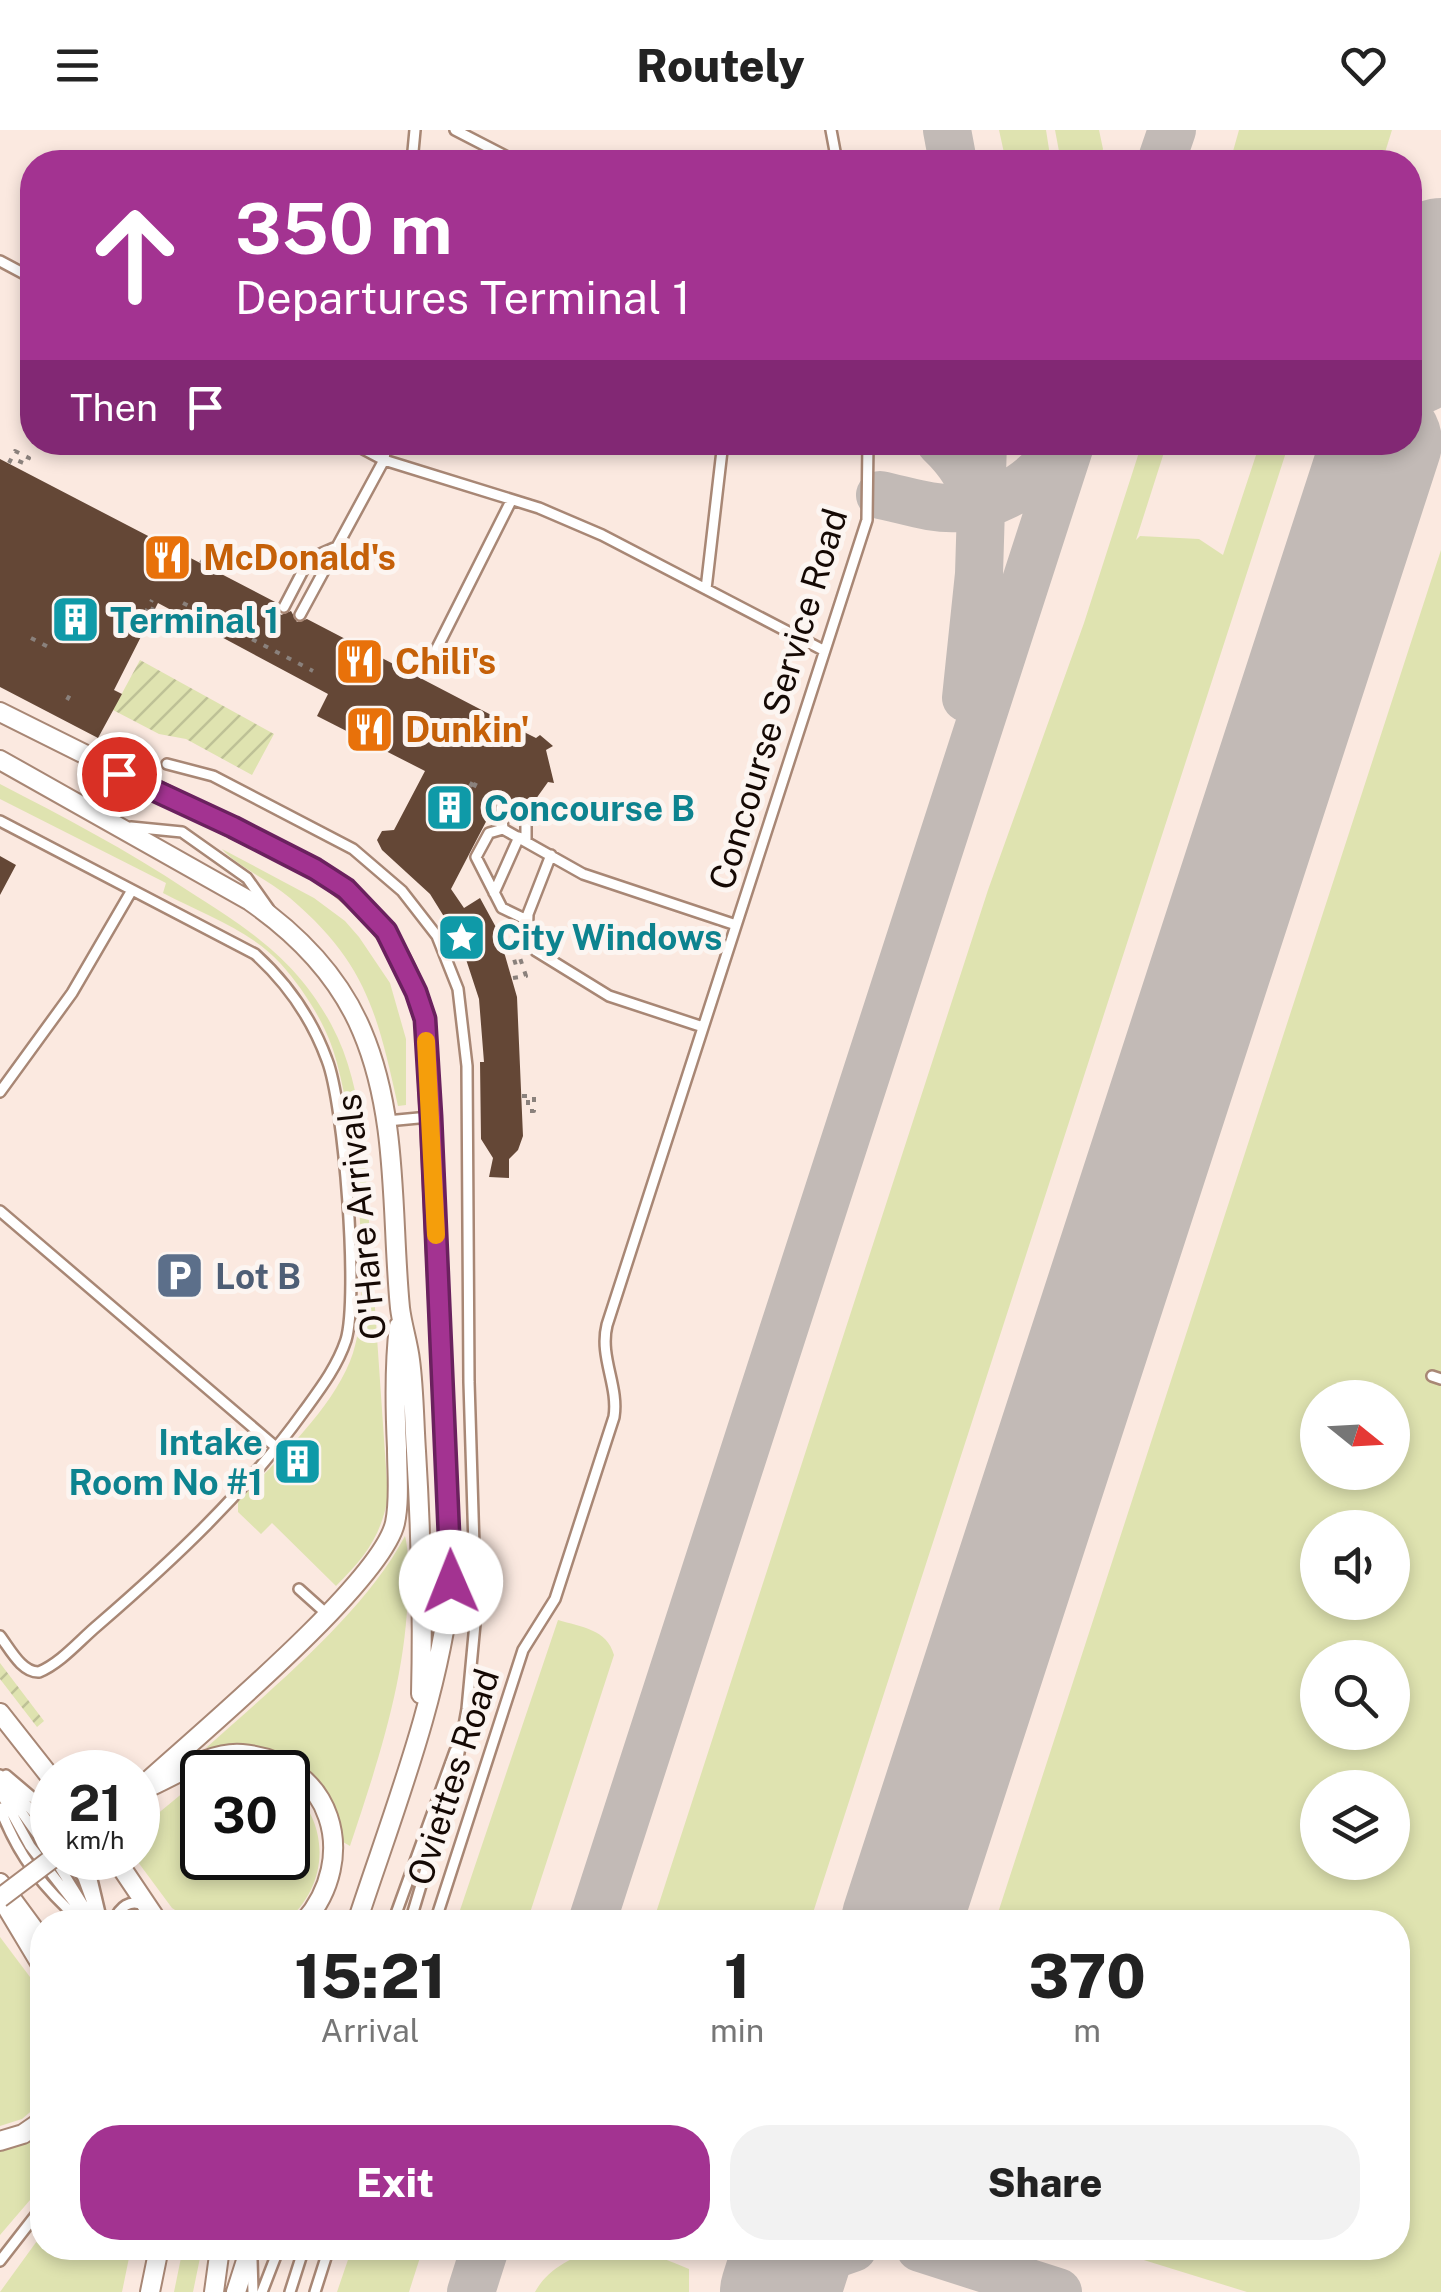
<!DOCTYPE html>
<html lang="en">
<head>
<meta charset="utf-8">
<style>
  body { margin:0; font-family:"Public Sans",sans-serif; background:#f2f2f2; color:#222; height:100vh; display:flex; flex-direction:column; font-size:38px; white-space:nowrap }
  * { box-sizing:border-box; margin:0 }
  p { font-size:32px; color:#767676 }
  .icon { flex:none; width:55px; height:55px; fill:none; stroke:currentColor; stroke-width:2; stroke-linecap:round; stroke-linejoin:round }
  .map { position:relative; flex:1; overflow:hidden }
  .details { position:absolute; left:30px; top:1780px; width:1380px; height:350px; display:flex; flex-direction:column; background:#fff; border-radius:40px; box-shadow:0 5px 15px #0003 }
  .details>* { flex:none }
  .top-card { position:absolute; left:20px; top:20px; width:1402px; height:305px; border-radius:40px; box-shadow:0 5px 15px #0003; background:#a33391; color:#fff; overflow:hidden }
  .needle { width:65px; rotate:108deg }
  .fabs { position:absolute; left:1300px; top:1250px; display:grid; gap:20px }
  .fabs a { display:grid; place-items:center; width:110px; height:110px; border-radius:50%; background:#fff; box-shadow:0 5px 15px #0003; font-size:50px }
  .speed { position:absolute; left:30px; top:1620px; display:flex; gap:20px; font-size:50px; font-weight:700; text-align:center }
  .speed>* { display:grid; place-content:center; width:130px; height:130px; border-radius:50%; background:#fff; box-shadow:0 5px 15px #0003; line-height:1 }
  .speed small { font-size:25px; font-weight:400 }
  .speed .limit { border:5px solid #111; border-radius:15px; background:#fff; color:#111 }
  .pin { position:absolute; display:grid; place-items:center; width:85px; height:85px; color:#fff; margin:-42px; border:5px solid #fff; border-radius:50%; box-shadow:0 2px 10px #0007 }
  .me { position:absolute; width:110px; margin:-55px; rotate:359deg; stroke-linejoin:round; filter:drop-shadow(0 0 8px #0008) }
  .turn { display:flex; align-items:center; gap:35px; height:210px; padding:0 50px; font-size:45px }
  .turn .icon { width:130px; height:130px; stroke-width:2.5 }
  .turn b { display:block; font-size:70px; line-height:85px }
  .then { display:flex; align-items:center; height:95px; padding:0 50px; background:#0003; gap:20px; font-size:38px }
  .eta { display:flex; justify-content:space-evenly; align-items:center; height:170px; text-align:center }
  .eta b { font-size:60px; font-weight:800; line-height:70px }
  .button { display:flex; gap:20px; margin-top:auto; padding:20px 50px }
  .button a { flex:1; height:115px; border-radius:40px; background:#a33391; color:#fff; font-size:40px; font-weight:800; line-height:115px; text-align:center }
  .button a+a { background:#f2f2f2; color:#222 }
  header { display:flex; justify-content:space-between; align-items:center; height:130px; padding:0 50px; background:#fff; font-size:45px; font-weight:800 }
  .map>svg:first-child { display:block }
</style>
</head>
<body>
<header><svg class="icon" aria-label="menu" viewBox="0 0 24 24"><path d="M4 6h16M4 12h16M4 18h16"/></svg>Routely<svg class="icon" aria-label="heart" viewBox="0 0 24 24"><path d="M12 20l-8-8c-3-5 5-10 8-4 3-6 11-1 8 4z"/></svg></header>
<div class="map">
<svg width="1441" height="2162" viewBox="0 0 1441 2162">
  <defs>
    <pattern id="garden-furrows" width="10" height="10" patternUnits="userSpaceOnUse" patternTransform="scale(2.5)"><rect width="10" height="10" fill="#dfe3b0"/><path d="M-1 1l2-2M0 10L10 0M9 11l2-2" fill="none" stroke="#bec196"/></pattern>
  </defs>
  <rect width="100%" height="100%" fill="#fcf5f1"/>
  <!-- built -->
  <path fill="#fbe9e0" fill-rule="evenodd" d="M0 0H1441V2162H0ZM32 32H1410V312H32ZM1318 1268H1392V1342H1318ZM1318 1398H1392V1472H1318ZM1318 1528H1392V1602H1318ZM52 1642H138V1728H52ZM202 1642H288V1728H202ZM1318 1658H1392V1732H1318ZM42 1792H1398V2118H42Z"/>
  <!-- grass -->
  <path fill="#dfe3b0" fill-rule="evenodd" d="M999 0H1046L1051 32H1006Z
    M1055 0H1099L1103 19 1099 32H1061Z
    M1239 0H1392L1382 32H1230Z
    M1142 313H1167L1136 410 1140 406 1199 409 1223 425 1260 313H1289L810 1792H653L988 760 1084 493Z
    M1441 420V2162H1247L1105 2118H1398V1792H995ZM1318 1268H1392V1342H1318ZM1318 1398H1392V1472H1318ZM1318 1528H1392V1602H1318ZM1318 1658H1392V1732H1318Z
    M0 654C64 687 127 720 187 760 247 798 296 829 331 894 350 929 357 966 363 1004L388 1367C381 1407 364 1428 336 1456L272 1393 261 1404 238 1382V1372C276 1330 335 1278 353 1223 374 1163 354 969 329 909 318 882 299 854 280 833 250 800 201 783 163 763L166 753 0 669Z
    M222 719 314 768 345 791 359 807 390 853 406 909V975L398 976C377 882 366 833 290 768 269 750 238 737 222 719Z
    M405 1406C409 1421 408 1442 408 1459 406 1549 378 1632 350 1716L343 1712 333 1677 237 1616 206 1618C270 1560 365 1483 405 1406Z
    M558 1490C581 1497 607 1499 614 1525L527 1792H456Z
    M202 1647V1728H288V1656C332 1693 329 1757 285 1792H194L172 1778 135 1728 138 1700Z
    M0 1807 42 1863V1972L22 1989 0 1996Z
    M42 2003V2056L0 2105V2019Z
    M42 2104V2118H131L122 2162H0Z
    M183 2118H202L193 2162H174Z
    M352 2118H423L409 2162H337Z
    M598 2118C632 2116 659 2126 689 2139V2162H535C548 2138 573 2127 598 2118Z"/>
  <!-- garden -->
  <path fill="url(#garden-furrows)" d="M140 530 274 604 252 645 186 609 159 604 113 580Z
    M0 1533 44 1591 37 1597 0 1549Z"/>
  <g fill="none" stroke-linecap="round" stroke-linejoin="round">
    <!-- taxiway -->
    <path stroke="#c2bab6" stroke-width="48" d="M947 0 953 32
      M1161 32 1172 0
      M940 312C960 331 972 350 979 376
      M880 365C905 370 933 380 959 378 1002 376 1041 348 1063 312
      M966 568 979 444 983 312
      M592 1792 1071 312
      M766 2118 772 2134 773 2162
      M920 2118 1058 2162
      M471 2162 485 2118
      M787 2162C801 2138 828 2126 853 2118"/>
    <!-- runway -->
    <path stroke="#c2bab6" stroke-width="120" d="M1410 226 1441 128
      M901 1792 1382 312
      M780 2162 794 2118"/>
  </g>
  <!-- building -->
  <path fill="#644736" d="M0 329 277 473V480L281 485 291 481 297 492 307 489 526 603 536 608 540 605 553 616 546 620 554 653 548 652 533 673 527 669 521 671 515 685H510L505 671 496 672 493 684H490L451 759 464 778 480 768 498 801 517 867 523 1006 518 1020 509 1029V1048L489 1047 493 1028 481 1009 480 932H484L479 869 461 814 430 764 382 720 377 710 382 701 394 700 425 641 317 586 328 564 158 473 114 560 122 564 98 608 0 557Z
    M0 726 16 735 0 765Z
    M298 1321 309 1331 298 1343 287 1333Z"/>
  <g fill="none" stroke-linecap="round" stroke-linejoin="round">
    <defs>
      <path id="lane" d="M455 0 517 32
        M831 0 837 32
        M412 32 415 0
        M0 131 32 148
        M350 312 384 330 539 378 602 405 823 520
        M706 459 723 312
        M284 477 309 429 334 418
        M300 485 384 330 386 312
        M435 522 511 371
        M167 634 213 646 353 719 402 761 437 806 458 859 467 936 469 1252 476 1483 467 1579 456 1639 410 1792
        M501 678 503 699 583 744 736 795
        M0 691 255 824C287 853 312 889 327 930 344 973 359 1166 346 1210 337 1237 320 1259 304 1281 246 1362 173 1430 98 1495 80 1510 61 1533 39 1542 22 1543 10 1519 0 1506
        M131 697 182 702 247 748 269 779
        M503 699 489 703 476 727 502 778 527 790
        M526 711V677
        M551 725 528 784 527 811 536 821 609 866 703 897
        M494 763 519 707
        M0 962 72 863 132 760
        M387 991 429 987
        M0 1081 277 1318
        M1432 1246 1441 1249
        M299 1459 328 1485
        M0 1645 52 1703
        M6 1645 52 1684
        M0 1652 52 1725
        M0 1662 30 1716 89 1792
        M0 1678C18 1726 44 1759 82 1792
        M54 1728 92 1789
        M71 1728 83 1748 99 1792
        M87 1728 100 1783
        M113 1792C120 1777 129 1768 146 1776
        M393 1792 455 1621
        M435 1792 523 1520 555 1469 614 1287C619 1256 599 1227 607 1195L867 390 868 312
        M252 2130 253 2162
        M0 2131 42 2077
        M262 2162 279 2118
        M290 2162 304 2118
        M315 2162 329 2118"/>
      <path id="street" d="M0 582 315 739C376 779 404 819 425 889L451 1452C439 1568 393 1682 357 1792
        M0 630 250 771C299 805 339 846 362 901 399 988 391 1086 400 1178 402 1195 408 1213 410 1230 414 1260 414 1291 416 1321 421 1402 423 1482 421 1564
        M0 1583 52 1649
        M147 1658C175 1646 211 1621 242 1624 333 1632 360 1728 304 1792
        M138 1660C191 1611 381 1454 395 1393 400 1369 397 1343 397 1318 395 1277 394 1237 399 1196
        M115 1728 158 1792
        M0 1753 42 1810
        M0 1766 42 1836
        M0 2011 23 2004 42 1991
        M150 2162 159 2118
        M214 2162 220 2118
        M236 2162 250 2118"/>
    </defs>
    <!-- lane casing -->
    <use href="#lane" stroke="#a88775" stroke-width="14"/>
    <!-- street casing -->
    <use href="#street" stroke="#a88775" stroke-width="22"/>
    <!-- path -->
    <path stroke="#8a817c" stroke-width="4" stroke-dasharray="5 8" stroke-linecap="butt" d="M9 333 15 321 29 328 26 334 16 330
      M201 433 208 422 225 431 221 438 210 431
      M183 473 313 541
      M139 495 152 470
      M139 505 156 472
      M31 508 52 519
      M67 570 72 561
      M464 668 474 649
      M468 669 477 651
      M513 848 526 846 520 828 514 829 518 842
      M522 966H534V981H528V970"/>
    <!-- lane -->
    <use href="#lane" stroke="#fff" stroke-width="9"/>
    <!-- street -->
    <use href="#street" stroke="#fff" stroke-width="18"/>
    <defs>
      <path id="street-bridge" d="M0 1768 53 1728"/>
    </defs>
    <!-- street-bridge casing -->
    <use href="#street-bridge" stroke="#a88775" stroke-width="22" stroke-linecap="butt"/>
    <!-- street-bridge -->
    <use href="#street-bridge" stroke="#fff" stroke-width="18"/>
  </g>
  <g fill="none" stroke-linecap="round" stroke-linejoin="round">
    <defs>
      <path id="route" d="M119 644 233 697 315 739 346 759 386 801 416 862 425 889 431 987 451 1452"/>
    </defs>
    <!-- route casing -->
    <use href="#route" stroke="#6a215e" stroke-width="25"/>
    <!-- route -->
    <use href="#route" stroke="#a33391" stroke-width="18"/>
    <!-- slow -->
    <path stroke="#f59e0b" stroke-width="18" d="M426 911 436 1105"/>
  </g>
  <!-- icons -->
  <defs>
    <symbol id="restaurant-square" viewBox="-11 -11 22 22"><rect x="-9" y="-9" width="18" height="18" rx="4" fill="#e8710a" stroke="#fcf5f1"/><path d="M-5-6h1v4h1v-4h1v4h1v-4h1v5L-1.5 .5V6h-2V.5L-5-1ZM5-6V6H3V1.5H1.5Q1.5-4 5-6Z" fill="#fff"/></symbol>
    <symbol id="building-square" viewBox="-11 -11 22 22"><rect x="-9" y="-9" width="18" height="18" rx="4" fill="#0f9aa8" stroke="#fcf5f1"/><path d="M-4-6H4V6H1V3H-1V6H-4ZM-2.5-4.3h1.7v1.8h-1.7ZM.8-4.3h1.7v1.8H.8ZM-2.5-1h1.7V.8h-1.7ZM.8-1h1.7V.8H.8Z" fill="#fff"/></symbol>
    <symbol id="sight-square" viewBox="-11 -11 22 22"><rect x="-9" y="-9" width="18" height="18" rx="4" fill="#0f9aa8" stroke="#fcf5f1"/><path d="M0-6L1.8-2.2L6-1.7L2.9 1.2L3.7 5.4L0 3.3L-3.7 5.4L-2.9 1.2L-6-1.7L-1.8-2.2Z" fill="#fff"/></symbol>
    <symbol id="parking-square" viewBox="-11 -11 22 22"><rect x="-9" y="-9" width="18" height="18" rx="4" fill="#5c6f8a" stroke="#fcf5f1"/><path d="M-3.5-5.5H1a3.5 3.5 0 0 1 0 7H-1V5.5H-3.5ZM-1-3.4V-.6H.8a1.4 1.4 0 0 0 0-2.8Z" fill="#fff"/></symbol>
  </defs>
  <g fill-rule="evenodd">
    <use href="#restaurant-square" x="140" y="400" width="55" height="55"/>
    <use href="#building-square" x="48" y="462" width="55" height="55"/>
    <use href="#restaurant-square" x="332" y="504" width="55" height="55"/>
    <use href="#restaurant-square" x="342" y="572" width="55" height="55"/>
    <use href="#building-square" x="422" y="650" width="55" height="55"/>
    <use href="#sight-square" x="434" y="780" width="55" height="55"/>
    <use href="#parking-square" x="152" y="1118" width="55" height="55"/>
    <use href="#building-square" x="270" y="1304" width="55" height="55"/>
  </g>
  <g text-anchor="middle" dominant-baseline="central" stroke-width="10" stroke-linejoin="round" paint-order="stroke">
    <!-- food labels -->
    <g font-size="35" font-weight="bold" fill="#c56008" stroke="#fcf5f1" text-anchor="start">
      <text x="203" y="427">McDonald's</text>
      <text x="395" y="531">Chili's</text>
      <text x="405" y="599">Dunkin'</text>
    </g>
    <!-- culture labels -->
    <g font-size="35" font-weight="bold" fill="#0d838f" stroke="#fcf5f1" text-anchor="start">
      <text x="110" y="490">Terminal 1</text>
      <text x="484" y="678">Concourse B</text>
      <text x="496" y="807">City Windows</text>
      <text x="263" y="1312" text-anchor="end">Intake<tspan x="263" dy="40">Room No #1</tspan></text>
    </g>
    <!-- street labels -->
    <g font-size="35" fill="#150904" stroke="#fcf5f1">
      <text transform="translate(778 569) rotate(-73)">Concourse Service Road</text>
      <text transform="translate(361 1087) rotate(-96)">O'Hare Arrivals</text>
      <text transform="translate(453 1647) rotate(-72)">Oviettes Road</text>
    </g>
    <!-- service labels -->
    <g font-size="35" font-weight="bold" fill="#4e5e75" stroke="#fcf5f1" text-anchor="start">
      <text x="215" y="1146">Lot B</text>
    </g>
  </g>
</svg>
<div class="fabs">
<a><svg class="needle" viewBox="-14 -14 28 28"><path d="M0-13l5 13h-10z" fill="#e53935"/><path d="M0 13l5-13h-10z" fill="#767676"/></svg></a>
<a><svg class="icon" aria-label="sound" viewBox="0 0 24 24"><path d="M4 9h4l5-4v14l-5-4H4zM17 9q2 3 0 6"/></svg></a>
<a><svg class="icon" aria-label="search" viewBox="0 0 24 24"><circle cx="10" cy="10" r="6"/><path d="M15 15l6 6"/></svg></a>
<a><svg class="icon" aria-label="layers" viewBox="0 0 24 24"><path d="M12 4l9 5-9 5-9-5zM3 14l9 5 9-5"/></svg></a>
</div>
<div class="speed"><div>21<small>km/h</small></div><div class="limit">30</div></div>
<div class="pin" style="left:119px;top:644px;background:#d93025"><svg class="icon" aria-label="arrive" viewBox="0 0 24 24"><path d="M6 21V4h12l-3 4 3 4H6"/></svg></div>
<svg class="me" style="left:451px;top:1452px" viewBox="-20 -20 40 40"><circle r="19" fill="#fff"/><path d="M0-13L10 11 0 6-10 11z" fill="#a33391"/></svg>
<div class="top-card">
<div class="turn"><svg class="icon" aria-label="ahead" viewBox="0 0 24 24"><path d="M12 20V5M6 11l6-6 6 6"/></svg><div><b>350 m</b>Departures Terminal 1</div></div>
<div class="then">Then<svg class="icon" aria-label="arrive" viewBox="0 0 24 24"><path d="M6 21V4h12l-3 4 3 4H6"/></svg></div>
</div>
<section class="details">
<div class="eta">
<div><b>15:21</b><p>Arrival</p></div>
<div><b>1</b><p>min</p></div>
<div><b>370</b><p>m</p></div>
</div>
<div class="button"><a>Exit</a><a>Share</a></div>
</section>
</div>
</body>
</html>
